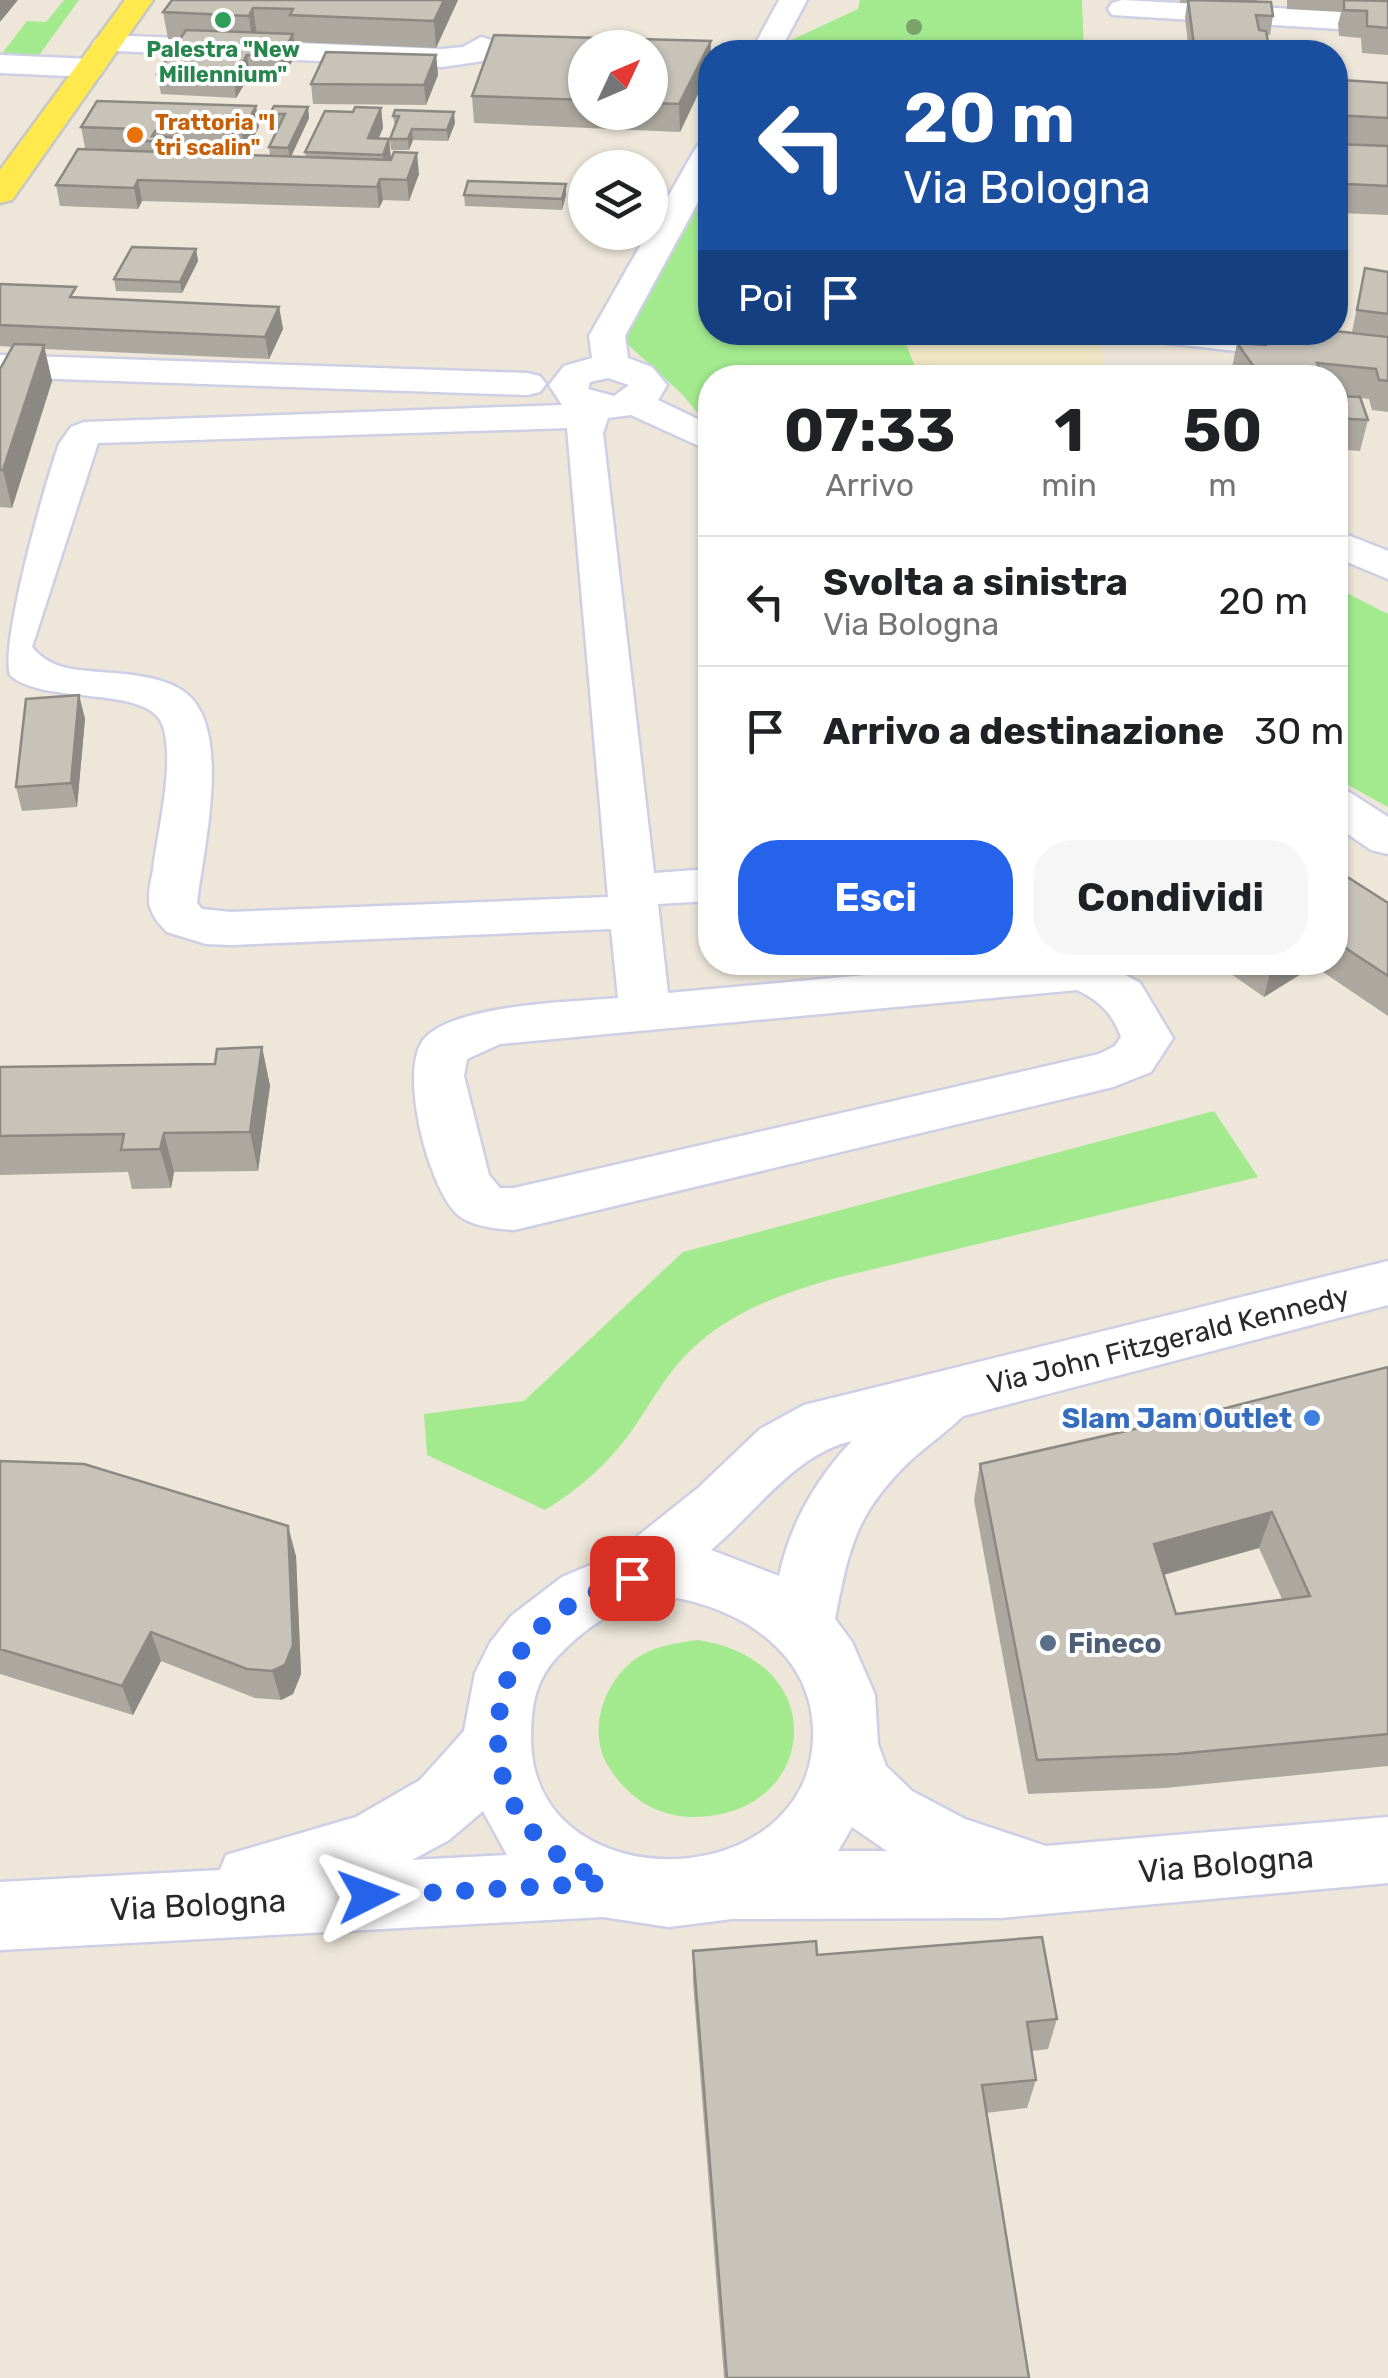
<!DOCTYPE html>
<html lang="it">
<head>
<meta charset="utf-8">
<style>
  body { margin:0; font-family:Rubik,sans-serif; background:#f6f6f6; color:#202124; height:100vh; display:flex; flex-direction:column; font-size:38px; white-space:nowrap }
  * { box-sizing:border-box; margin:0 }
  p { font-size:32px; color:#757577 }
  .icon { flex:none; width:55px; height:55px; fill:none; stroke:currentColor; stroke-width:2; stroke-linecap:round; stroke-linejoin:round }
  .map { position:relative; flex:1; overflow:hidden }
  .drawer { position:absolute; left:698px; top:365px; width:650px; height:610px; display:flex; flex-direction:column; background:#fff; border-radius:40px; box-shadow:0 2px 8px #0004 }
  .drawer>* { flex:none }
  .hud { position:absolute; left:698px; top:40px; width:650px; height:305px; border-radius:40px; box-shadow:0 2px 8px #0004; background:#1a4fa0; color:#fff; overflow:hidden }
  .needle { width:65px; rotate:46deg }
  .tools { position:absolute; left:568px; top:30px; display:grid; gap:20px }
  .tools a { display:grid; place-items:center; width:100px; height:100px; border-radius:50%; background:#fff; box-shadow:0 2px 8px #0004; font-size:50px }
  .pin { position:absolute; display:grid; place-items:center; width:85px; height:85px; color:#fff; margin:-42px; border-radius:20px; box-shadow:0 5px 15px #0006 }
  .me { position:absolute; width:110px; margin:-55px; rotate:87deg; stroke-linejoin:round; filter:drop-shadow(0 0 8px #0008) }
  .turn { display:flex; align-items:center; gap:35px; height:210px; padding:0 40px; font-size:45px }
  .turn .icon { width:130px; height:130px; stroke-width:2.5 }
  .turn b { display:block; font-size:70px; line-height:85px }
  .then { display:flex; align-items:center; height:95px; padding:0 40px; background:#0003; gap:20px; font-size:38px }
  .eta { display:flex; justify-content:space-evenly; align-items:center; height:170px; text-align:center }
  .eta b { font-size:60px; font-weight:700; line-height:70px }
  .button { display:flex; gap:20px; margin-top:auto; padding:20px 40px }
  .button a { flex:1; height:115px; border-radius:40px; background:#2563eb; color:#fff; font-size:40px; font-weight:700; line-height:115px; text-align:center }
  .button a+a { background:#f6f6f6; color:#202124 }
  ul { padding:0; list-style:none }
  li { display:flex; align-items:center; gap:30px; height:130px; padding:0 40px; border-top:2px solid #e0e0e0 }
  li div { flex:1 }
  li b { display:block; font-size:38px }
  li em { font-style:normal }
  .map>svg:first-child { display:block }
</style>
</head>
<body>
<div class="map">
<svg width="1388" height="2378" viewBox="0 0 1388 2378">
  <rect width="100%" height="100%" fill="#ede6d9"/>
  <!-- education -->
  <path fill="#f1e8c6" d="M902 333H1101L1104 372 1067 378 919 377Z"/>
  <!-- green -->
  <path fill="#a3ea8f" d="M64 0H79L37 58 0 56 27 21 46 22Z
    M860 0H1082L1084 52H783L789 41 858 9Z
    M710 185V332L902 333 919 377 710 378V428L682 394 624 341Z
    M1335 587 1388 614V807L1335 778Z
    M1214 1111 1258 1177 832 1279C777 1295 723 1315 684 1357 664 1378 651 1403 635 1426 612 1460 580 1489 545 1510L427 1455 424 1414 524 1401 683 1252Z
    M698 1640C837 1661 817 1819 691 1817 656 1816 629 1798 610 1769 585 1733 604 1678 640 1656 658 1645 678 1643 698 1640Z"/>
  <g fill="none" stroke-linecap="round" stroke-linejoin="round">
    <defs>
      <path id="minor" d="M779 0H807L779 52H751Z
        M1122 0 1388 14V32L1112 15 1108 9 1112 3Z
        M107 35 442 49 463 47 481 37 491 40 496 46 483 61 442 67 97 50 92 44 97 38Z
        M0 55 90 59 101 62 105 68 101 74 90 77 0 73Z
        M710 141V180L625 336 628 358 652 367 667 385 658 400 710 425V451L631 415 608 418 603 433 654 873 710 869V901L658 904 668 993 1008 962H1102L1140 983 1173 1038 1151 1072 1113 1087 514 1230C496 1229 469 1226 456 1213 428 1185 398 1070 424 1039 454 1004 573 1002 618 998L611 929 231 945 206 944 167 932C160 925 153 917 150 907 147 896 151 881 153 870 158 829 175 764 163 726 150 684 43 706 10 675 0 643 44 487 59 444L71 427 84 422 562 405 549 385 564 366 592 358 589 336 694 151 699 144ZM608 378 629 385 614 396 588 389 590 382ZM567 428 608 897 231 912 202 909 197 903C203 849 234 725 183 691 161 676 126 674 101 672 74 670 50 669 32 647L98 443ZM1077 990C1099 1000 1113 1014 1121 1037L1115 1046 1099 1054 514 1188H500L489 1175 464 1076 467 1059 500 1044Z
        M1149 332H1263L1388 347V369L1167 343 1154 340Z
        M0 355 527 373 540 376 546 384 540 392 527 395 0 377Z
        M1335 530 1388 551V579L1335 557Z
        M1335 788 1351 793 1388 817V854L1371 850 1335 825Z
        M1388 1261V1305L963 1416C947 1432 927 1445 910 1461 855 1514 849 1548 835 1619L852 1642 875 1695 878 1744 886 1766 912 1791 965 1819 1046 1846 1388 1817V1883L1000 1918 732 1919 669 1927 603 1917 0 1950V1882L220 1870 226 1855 356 1817 420 1780 464 1731 475 1673 490 1643 511 1616 562 1577 614 1555 698 1488 760 1429 804 1405ZM852 1441C816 1479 790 1524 779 1576L711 1550C754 1514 796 1453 852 1441ZM677 1598C744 1611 810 1653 813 1728 819 1897 532 1905 531 1739 531 1706 535 1680 558 1656 590 1622 630 1597 677 1598ZM483 1811 507 1855 412 1860 449 1840ZM852 1827 887 1851H838Z"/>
      <path id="major" d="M125 0H153L12 200 0 203V170Z"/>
    </defs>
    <!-- minor casing -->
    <use href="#minor" stroke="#cecfe4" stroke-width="5"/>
    <!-- major casing -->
    <use href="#major" stroke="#c7c7c7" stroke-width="5"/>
    <!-- minor -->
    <use href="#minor" fill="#fff" fill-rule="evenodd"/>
    <!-- major -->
    <use href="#major" fill="#ffe94c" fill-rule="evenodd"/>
  </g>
  <!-- trees -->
  <circle fill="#7aa36c" cx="914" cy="27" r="8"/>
  <!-- wall -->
  <path fill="#aca89f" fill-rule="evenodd" d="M172 0H458L436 48 294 42 296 54 284 76 250 75 236 98 161 94 157 74 180 40 168 39 163 12Z
    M1180 0H1257V2L1273 16 1270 35H1267L1269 52H1189L1185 18 1187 3H1180Z
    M1287 0H1388V55L1362 53 1361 38 1339 36 1338 24 1341 12 1287 9Z
    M494 35 711 41 710 69 680 132 474 123 472 96ZM585 48H650V112H585Z
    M436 55 438 75 426 105 313 104 311 84Z
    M1342 80 1388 83V215L1340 213 1335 187V100H1338Z
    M256 106 259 127 245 153 175 151V152L270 156 269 147 280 125H272L270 114 308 107 309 118 291 156 306 157 305 152 353 112 381 108 383 128 378 139H389L391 159 419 174 409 201 383 200 379 208 142 201 138 209 60 206 56 185 126 151 85 148 81 127Z
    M393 116 455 123 448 141 413 140 409 150H391L390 139 395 126Z
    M464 195H566L562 210 465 206Z
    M196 249 198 261 182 293 116 291 114 279Z
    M1365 268 1388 272V336L1352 332Z
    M0 284 78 298 279 307 283 329 269 359 44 349 52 381 12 508 0 507V369L13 347 0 346Z
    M983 332H1043L1042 341 983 339Z
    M1388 337V412L1372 410 1369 399 1360 398 1368 420 1360 451 1335 449V378H1234L1231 373 1237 343 1266 345Z
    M79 695 85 719 77 807 22 811 16 787Z
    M1335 869 1388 903V1016L1314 966 1264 997 1214 962H1335Z
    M262 1047 270 1086 258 1171 174 1172 171 1188 132 1189 128 1172 0 1175V1067L215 1064Z
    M1388 1367V1766L1165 1788 1028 1794 974 1500 980 1464 1210 1412ZM1259 1548 1282 1599 1176 1614 1164 1575Z
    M0 1461 296 1556 301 1674 293 1694 281 1700 255 1698 161 1661 133 1715 0 1674Z
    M693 1951 817 1955 1057 2019 1048 2049 1031 2051 1036 2080 1027 2108 986 2113 1029 2378H724L693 1982Z"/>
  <!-- shaded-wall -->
  <path fill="#8c8882" d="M0 0H18L0 22Z
    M444 0H458L436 48 434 21Z
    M253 8 257 35 252 43 249 16Z
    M293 34 296 54 284 76 281 56Z
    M711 41 710 69 680 132 679 104Z
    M247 55 250 75 236 98 234 78Z
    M436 55 438 75 426 105 424 85Z
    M256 106 259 127 245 153 242 133Z
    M308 107 309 118 290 159 288 148Z
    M381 108 383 128 372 154 368 138Z
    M454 112 455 123 448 141 447 130Z
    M412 129 413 140 409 150 408 139Z
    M173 137 176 157 173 162 170 142Z
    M389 139 391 160 385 175 383 155Z
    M417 153 419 174 409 201 407 180Z
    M380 179 383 200 379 208 377 187Z
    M138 180 142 201 138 209 134 188Z
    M566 184V195L562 210V199Z
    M196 249 198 261 182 293 180 282Z
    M279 307 283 329 269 359 265 337Z
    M44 345 52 381 12 508 3 470Z
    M79 695 85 719 77 807 71 783Z
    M1276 962H1315L1314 966 1264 997 1272 965Z
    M262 1047 270 1086 258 1171 250 1132Z
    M164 1133 174 1172 171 1188 160 1149Z
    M1272 1512 1259 1548 1144 1580 1154 1544Z
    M288 1526 296 1556 301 1674 293 1694 281 1700 272 1671Z
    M151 1632 161 1661 133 1715 122 1686Z"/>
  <!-- building -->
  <path fill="#c8c3b9" stroke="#8c8882" stroke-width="2.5" fill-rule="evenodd" d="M172 0H444L434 21 290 15 293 9 253 8 249 16 163 12Z
    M1188 0 1271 2 1273 16 1256 15 1259 30 1266 31 1269 48 1194 45Z
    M1344 0 1388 1V28L1367 26V11L1344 10Z
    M186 30 293 34 281 56 247 55 234 78 157 74Z
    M494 35 711 41 679 104 650 103V48H585V100L472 96Z
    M326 52 436 55 424 85 311 84Z
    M1342 80 1388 83V118L1335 115V100L1346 101Z
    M97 101 256 106 242 133 156 130 152 136 173 137 170 142 124 140 131 129 81 127Z
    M274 106 308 107 288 148 269 147 285 114H270Z
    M355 107 381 108 368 138 389 139 383 155 305 152 325 111 353 112Z
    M395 110 454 112 447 130 412 129 408 139H390L399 116H393Z
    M1335 144 1388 146V186L1347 184 1341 158H1335Z
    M78 149 391 160 394 152 417 153 407 180 380 179 377 187 138 180 134 188 56 185Z
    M468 181 566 184 562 199 464 195Z
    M132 247 196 249 180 282 114 279Z
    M1365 268 1388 272V314L1357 310Z
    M0 284 76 287 70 297 279 307 265 337 0 325Z
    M1335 331 1388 337V381L1379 380 1376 369 1317 363 1323 378H1262L1237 343 1266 345 1268 332H1335Z
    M14 344 44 345 3 470H0V369Z
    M1335 396 1360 397 1368 420 1335 418Z
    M79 695 71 783 16 787 26 699Z
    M1335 869 1388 903V976L1335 941Z
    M262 1047 250 1132 164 1133 160 1149 121 1150 124 1134 0 1136V1067L215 1064 217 1049Z
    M1388 1367V1734L1177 1754 1037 1760 980 1464 1210 1412ZM1272 1512 1310 1596 1176 1614 1154 1544Z
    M0 1461 84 1464 288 1526 293 1645 285 1665 272 1671 247 1669 151 1632 122 1686 0 1649Z
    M1042 1937 1057 2019 1027 2022 1036 2080 982 2085 1029 2378H727L693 1951 816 1941 817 1955Z"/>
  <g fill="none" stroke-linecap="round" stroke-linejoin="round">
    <!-- route -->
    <path stroke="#2563eb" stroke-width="18" stroke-dasharray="0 32.4" d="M368 1896 604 1883C530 1846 488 1796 500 1709 504 1683 515 1655 534 1634 560 1605 596 1591 632 1578"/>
  </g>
  <!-- markers -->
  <circle fill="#2e9e5b" stroke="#fff" stroke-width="4" cx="223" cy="20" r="10"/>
  <circle fill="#e8710a" stroke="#fff" stroke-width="4" cx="135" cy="135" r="10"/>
  <circle fill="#3f7fe0" stroke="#fff" stroke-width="4" cx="1312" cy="1418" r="10"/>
  <circle fill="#5c6f8a" stroke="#fff" stroke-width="4" cx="1048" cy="1643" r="10"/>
  <g text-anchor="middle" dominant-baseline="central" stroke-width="8" stroke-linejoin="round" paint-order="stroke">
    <!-- far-leisure labels -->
    <g font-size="22" font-weight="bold" fill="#27864d" stroke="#fff">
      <text x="223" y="49">Palestra "New<tspan x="223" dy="25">Millennium"</tspan></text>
    </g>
    <!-- far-food labels -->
    <g font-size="22" font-weight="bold" fill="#c56008" stroke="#fff" text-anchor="start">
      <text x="155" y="122">Trattoria "I<tspan x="155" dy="25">tri scalin"</tspan></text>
    </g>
    <!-- street labels -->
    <g font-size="28" fill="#292929" stroke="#fff">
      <text transform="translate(1168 1340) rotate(-14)">Via John Fitzgerald Kennedy</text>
    </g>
    <!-- shop labels -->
    <g font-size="28" font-weight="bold" fill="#366cbe" stroke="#fff" text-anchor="end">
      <text x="1292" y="1418">Slam Jam Outlet</text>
    </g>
    <!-- service labels -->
    <g font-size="28" font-weight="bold" fill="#4e5e75" stroke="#fff" text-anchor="start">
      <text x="1068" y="1643">Fineco</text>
    </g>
    <!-- near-street labels -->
    <g font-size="32" fill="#292929" stroke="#fff">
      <text transform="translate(1226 1864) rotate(-5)">Via Bologna</text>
      <text transform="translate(198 1905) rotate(-3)">Via Bologna</text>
    </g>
  </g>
</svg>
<div class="tools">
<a><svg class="needle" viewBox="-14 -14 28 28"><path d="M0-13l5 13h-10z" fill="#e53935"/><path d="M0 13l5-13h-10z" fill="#757577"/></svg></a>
<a><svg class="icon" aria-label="layers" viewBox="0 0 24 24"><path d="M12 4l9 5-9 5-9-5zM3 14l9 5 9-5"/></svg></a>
</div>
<div class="pin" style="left:632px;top:1578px;background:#d93025"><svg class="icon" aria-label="arrive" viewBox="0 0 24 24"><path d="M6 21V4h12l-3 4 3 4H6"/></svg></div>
<svg class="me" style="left:368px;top:1896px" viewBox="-20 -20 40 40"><path d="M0-17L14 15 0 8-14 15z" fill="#2563eb" stroke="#fff" stroke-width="4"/></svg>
<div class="hud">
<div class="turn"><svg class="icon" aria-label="left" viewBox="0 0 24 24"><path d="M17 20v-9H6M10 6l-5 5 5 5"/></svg><div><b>20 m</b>Via Bologna</div></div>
<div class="then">Poi<svg class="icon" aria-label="arrive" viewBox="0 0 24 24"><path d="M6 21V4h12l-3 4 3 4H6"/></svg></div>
</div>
<section class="drawer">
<div class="eta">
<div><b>07:33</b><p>Arrivo</p></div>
<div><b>1</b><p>min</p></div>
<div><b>50</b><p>m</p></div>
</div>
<ul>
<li><svg class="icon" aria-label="left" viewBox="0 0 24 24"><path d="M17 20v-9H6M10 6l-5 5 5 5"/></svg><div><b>Svolta a sinistra</b><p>Via Bologna</p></div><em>20 m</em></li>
<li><svg class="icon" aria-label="arrive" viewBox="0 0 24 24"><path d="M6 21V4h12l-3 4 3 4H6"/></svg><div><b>Arrivo a destinazione</b></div><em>30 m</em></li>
</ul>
<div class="button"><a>Esci</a><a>Condividi</a></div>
</section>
</div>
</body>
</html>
